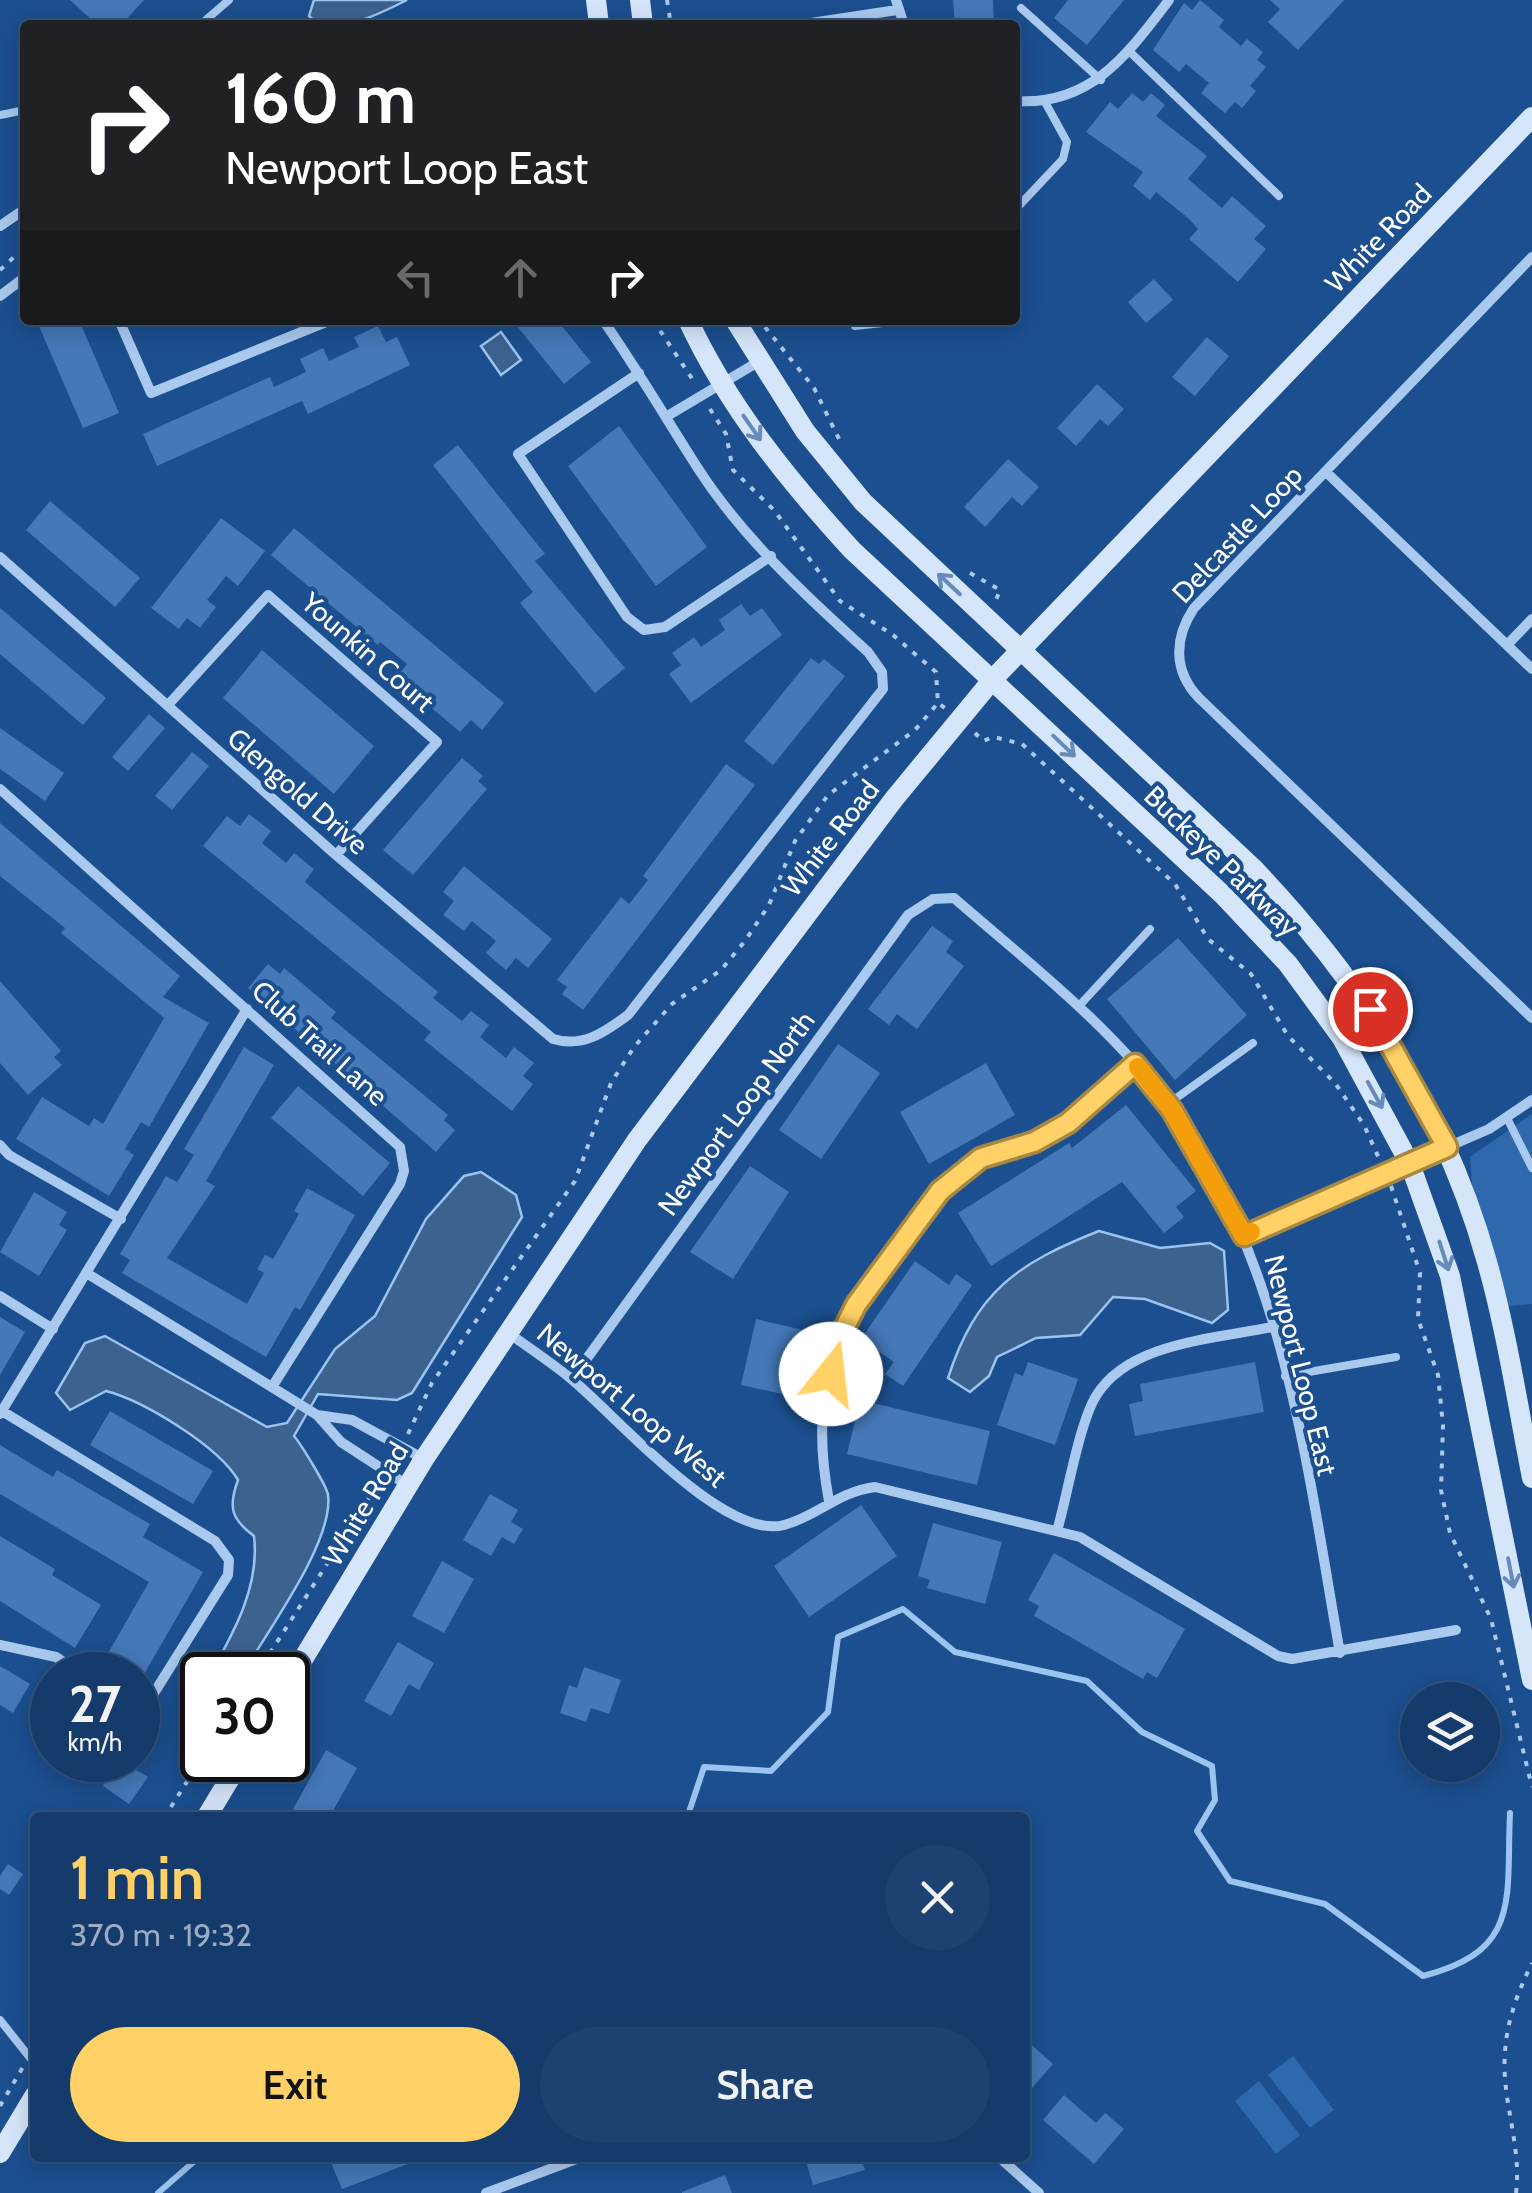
<!DOCTYPE html>
<html lang="en">
<head>
<meta charset="utf-8">
<style>
  body { margin:0; font-family:Cabin,sans-serif; background:#1d4271; color:#f1f3f6; height:100vh; display:flex; flex-direction:column; font-size:38px; white-space:nowrap }
  * { box-sizing:border-box; margin:0 }
  p { font-size:32px; color:#9dadc1 }
  .icon { flex:none; width:55px; height:55px; fill:none; stroke:currentColor; stroke-width:2; stroke-linecap:round; stroke-linejoin:round }
  .map { position:relative; flex:1; overflow:hidden }
  .drawer { position:absolute; left:30px; top:1812px; width:1000px; height:350px; display:flex; flex-direction:column; background:#143b6b; border-radius:10px; box-shadow:0 5px 25px #0003,0 0 0 2px #33557e }
  .drawer>* { flex:none }
  .top-card { position:absolute; left:20px; top:20px; width:1000px; height:305px; border-radius:10px; box-shadow:0 5px 25px #0003,0 0 0 2px #33557e; background:#202124; color:#fff; overflow:hidden }
  .tools { position:absolute; left:1400px; top:1682px; display:grid; gap:20px }
  .tools a { display:grid; place-items:center; width:100px; height:100px; border-radius:50%; background:#143b6b; box-shadow:0 5px 25px #0003,0 0 0 2px #33557e; font-size:50px }
  .speed { position:absolute; left:30px; top:1652px; display:flex; gap:20px; font-size:50px; font-weight:700; text-align:center }
  .speed>* { display:grid; place-content:center; width:130px; height:130px; border-radius:50%; background:#143b6b; box-shadow:0 5px 25px #0003,0 0 0 2px #33557e; line-height:1 }
  .speed small { font-size:25px; font-weight:400 }
  .speed .limit { border:5px solid #111; border-radius:15px; background:#fff; color:#111 }
  .pin { position:absolute; display:grid; place-items:center; width:85px; height:85px; color:#fff; margin:-42px; border:5px solid #fff; border-radius:50%; box-shadow:0 2px 10px #0007 }
  .me { position:absolute; width:110px; margin:-55px; rotate:16deg; stroke-linejoin:round; filter:drop-shadow(0 0 8px #0008) }
  .turn { display:flex; align-items:center; gap:35px; height:210px; padding:0 40px; font-size:45px }
  .turn .icon { width:130px; height:130px; stroke-width:2.5 }
  .turn b { display:block; font-size:70px; line-height:85px }
  .lanes { display:flex; align-items:center; height:95px; padding:0 40px; background:#0003; justify-content:center; gap:50px; direction:ltr }
  .lanes .off { opacity:.35 }
  .round { display:grid; place-items:center; flex:none; width:105px; height:105px; border-radius:52px; background:#1d4271 }
  .overview { display:flex; align-items:center; justify-content:space-between; height:170px; padding:0 40px }
  h1 { font-size:60px; font-weight:600; line-height:75px; color:#ffd166 }
  .primary-button { display:flex; gap:20px; margin-top:auto; padding:20px 40px }
  .primary-button a { flex:1; height:115px; border-radius:60px; background:#ffd166; color:#111; font-size:40px; font-weight:600; line-height:115px; text-align:center }
  .primary-button a+a { background:#1d4271; color:#f1f3f6 }
  .map>svg:first-child { display:block }
</style>
</head>
<body>
<div class="map">
<svg width="1532" height="2193" viewBox="0 0 1532 2193">
  <rect width="100%" height="100%" fill="#1b4f8f"/>
  <!-- green -->
  <path fill="#2e69ad" d="M1532 1114V1304L1509 1306 1472 1185 1470 1157Z
    M1293 2056 1334 2110 1310 2128 1268 2075Z
    M1259 2081 1300 2135 1276 2154 1235 2101Z"/>
  <!-- water -->
  <path fill="#3c6290" stroke="#9cc4f0" stroke-width="2.5" d="M314 0H407C373 17 358 25 319 25L309 16Z
    M501 332 521 360 501 375 481 346Z
    M481 1172 516 1195 522 1217 412 1393 397 1400 318 1394 294 1436C300 1443 327 1486 328 1495 334 1541 268 1630 245 1670L241 1675H210C234 1632 260 1586 254 1536 231 1519 228 1507 238 1480 218 1446 144 1401 106 1391L70 1410 56 1393 85 1343 105 1336 267 1427 287 1423 335 1349 375 1316 426 1219 464 1176Z
    M1099 1231 1160 1248 1210 1243 1224 1251 1228 1310 1212 1323 1145 1299 1113 1297 1080 1335 1036 1338 997 1357 989 1376 970 1392 948 1378C976 1291 1018 1263 1099 1231Z"/>
  <g fill="none" stroke-linecap="round" stroke-linejoin="round">
    <!-- stream -->
    <path stroke="#9cc4f0" stroke-width="6" d="M687 1818 704 1767 771 1771 828 1712 838 1637 903 1609 955 1652 1087 1681 1142 1732 1212 1766 1215 1800 1197 1831 1230 1881 1325 1904 1423 1976C1522 1951 1506 1898 1510 1813
      M158 2193 198 2158"/>
  </g>
  <!-- building -->
  <path fill="#4478b7" d="M70 0H144L121 25H97Z
    M953 0H993L994 25H955Z
    M1068 0H1124L1087 45 1054 18Z
    M1200 0 1224 20 1219 27 1241 46 1247 39 1263 52 1257 60 1266 67 1250 86 1256 91 1242 108 1235 102 1225 113 1201 93 1209 83 1186 64 1179 72 1153 50 1184 3 1192 10Z
    M1270 0H1344L1298 50 1268 22 1280 9Z
    M1132 93 1143 102 1151 93 1165 105 1156 116 1207 156 1188 179 1222 208 1232 196 1266 226 1254 239 1266 249 1238 282 1189 239 1198 229 1189 219 1156 192 1150 200 1133 186 1143 172 1086 132 1110 102 1118 109Z
    M1154 279 1173 300 1146 323 1128 302Z
    M48 320H79L119 413 83 428 38 324Z
    M512 320H557L591 362 564 384Z
    M378 326 386 342 397 337 410 365 308 414 302 401 157 466 143 434 270 377 274 387 306 372 300 359 323 348 329 361 359 347 354 337Z
    M1207 337 1229 356 1195 396 1172 377Z
    M1097 384 1124 409 1108 426 1100 419 1076 446 1057 428Z
    M619 426 707 547 656 586 568 466Z
    M458 445 545 554 535 561 625 668 595 693 520 603 533 592 433 465Z
    M1008 459 1039 487 1022 506 1012 497 985 527 964 507Z
    M50 501 140 578 115 607 26 530Z
    M221 518 265 551 238 586 226 576 207 600 216 607 200 628 187 618 179 629 151 608Z
    M294 528 504 703 482 730 471 720 460 732 427 704 396 678 407 664 380 642 378 645 271 555Z
    M741 604 750 616 762 608 782 635 691 703 669 674 681 665 672 653 694 637 701 647 725 630 719 620Z
    M0 608 106 698 83 725 0 654Z
    M262 650 374 746 334 794 223 698Z
    M811 658 819 664 824 659 845 676 773 765 744 741Z
    M149 714 165 728 128 771 112 757Z
    M0 728 64 773 45 801 0 769Z
    M192 752 209 766 172 810 155 796Z
    M462 758 483 776 478 781 487 789 413 875 383 850Z
    M726 764 755 785 583 1010 562 994 567 987 557 980 621 897 629 904 648 880 643 876Z
    M249 814 271 831 262 843 286 863 294 853 314 869 305 882 438 992 433 998 462 1021 471 1011 489 1025 480 1037 506 1058 514 1047 534 1063 523 1076 533 1084 512 1111 424 1040 431 1032 203 846 227 816 240 826Z
    M0 823 180 976 163 997 209 1023 149 1127 141 1122 125 1149 134 1155 109 1196 16 1139 42 1097 89 1126 94 1118 103 1124 164 1018 61 933 65 928 0 876Z
    M464 866 552 939 528 968 516 958 506 970 486 953 496 941 472 921 464 931 443 915 454 901 443 892Z
    M932 926 953 941 946 952 964 966 917 1029 897 1014 889 1025 868 1009Z
    M1178 938 1247 1015 1175 1080 1107 999Z
    M268 964 280 974 284 968 336 1012 331 1018 448 1115 444 1120 455 1130 436 1152 248 988Z
    M0 981 61 1051 54 1057 62 1065 28 1095 0 1063Z
    M838 1044 880 1073 821 1159 779 1130Z
    M244 1047 274 1065 206 1181 215 1186 167 1258 247 1304 264 1273 257 1269 265 1255 273 1259 299 1214 294 1211 307 1188 355 1215 300 1310 295 1307 266 1357 122 1273 130 1260 120 1254 166 1176 177 1182 194 1155 184 1149Z
    M986 1063 1015 1115 929 1164 900 1112Z
    M298 1086 390 1163 363 1196 271 1118Z
    M1126 1105 1196 1191 1176 1207 1184 1217 1164 1233 1122 1182 991 1266 958 1213 1069 1143 1072 1148Z
    M750 1166 789 1192 733 1279 690 1252Z
    M34 1192 67 1212 59 1225 67 1230 39 1276 0 1252Z
    M915 1261 949 1285 956 1274 972 1285 903 1386 885 1374 894 1362 861 1339Z
    M0 1317 25 1332 0 1375Z
    M756 1319 816 1333 801 1398 741 1385Z
    M1028 1362 1078 1379 1055 1445 997 1425 1015 1373 1023 1376Z
    M1255 1362 1264 1412 1135 1436 1129 1404 1143 1401 1140 1384Z
    M860 1400 990 1431 977 1485 847 1454Z
    M110 1411 213 1471 193 1504 90 1445Z
    M0 1445 53 1477 57 1470 150 1524 143 1537 203 1572 143 1676 107 1655 149 1582 0 1494Z
    M490 1494 518 1510 511 1522 523 1529 514 1544 502 1537 491 1556 463 1540Z
    M861 1505 897 1556 809 1617 774 1566Z
    M933 1523 1002 1542 985 1604 927 1588 930 1580 918 1576Z
    M0 1536 55 1569 52 1575 101 1605 75 1648 0 1601Z
    M1054 1553 1185 1629 1157 1678 1147 1672 1143 1679 1034 1616 1039 1606 1028 1600Z
    M442 1561 474 1579 444 1633 412 1616Z
    M398 1642 434 1663 419 1690 409 1684 391 1716 364 1701Z
    M0 1666 30 1684 13 1713 0 1705Z
    M584 1667 621 1680 609 1714 591 1708 586 1722 560 1713 569 1685 577 1688Z
    M326 1750 357 1768 329 1818H307L293 1809Z
    M120 1760 148 1777 129 1804 103 1786Z
    M8 1864 23 1874 9 1895 0 1889V1876Z
    M1025 2039 1053 2064 1025 2096Z
    M1064 2095 1096 2123 1105 2113 1124 2129 1094 2164 1043 2120Z
    M329 2158H421V2159L342 2189Z
    M805 2158H861L865 2170 813 2185Z
    M725 2175 732 2193H682V2192Z"/>
  <g fill="none" stroke-linecap="round" stroke-linejoin="round">
    <!-- path -->
    <path stroke="#a9c9ee" stroke-width="4" stroke-dasharray="5 8" stroke-linecap="butt" d="M667 0 671 25
      M0 270 25 247
      M653 320 695 383
      M765 327 814 388 839 439
      M710 409 726 434 733 470 774 510 840 601 893 635 936 672 938 703 945 708
      M970 573 1000 590 996 600
      M975 733 983 741 994 737 1022 744 1175 884 1208 939 1251 974 1288 1036 1335 1083 1364 1125 1381 1163
      M1391 1186 1420 1273 1418 1319 1438 1375 1443 1425 1441 1490 1450 1533 1491 1619 1532 1787
      M408 1434 432 1383 575 1181 611 1083 634 1047 672 1004 721 970 745 941 769 905 795 841 828 795 915 730 938 703
      M256 1675 380 1481
      M164 1818 202 1758
      M0 2106 23 2067
      M1516 2193C1522 2145 1501 2100 1505 2052 1507 2020 1518 1992 1532 1963"/>
    <!-- lane -->
    <path stroke="#a9c9ee" stroke-width="8" d="M1021 8 1101 80
      M200 25 229 0
      M1130 52 1279 196
      M0 115 25 110
      M1015 210 1063 159 1067 142 1045 102
      M855 326 910 320
      M1078 1007 1150 929
      M1168 1104 1253 1043
      M1507 1118 1532 1168
      M1285 1376 1396 1357
      M0 2020 35 2064"/>
    <!-- street -->
    <path stroke="#a9c9ee" stroke-width="10" d="M896 0 904 25
      M798 25 897 10
      M1015 101C1091 106 1127 55 1169 0
      M0 226 25 209
      M1532 257 1194 608C1174 638 1173 671 1199 698L1532 1018
      M0 296 25 277
      M119 320 151 393 331 320
      M639 373 518 454 627 617 644 630 665 627 771 556
      M669 415 758 362
      M1326 472 1532 669
      M0 557 336 855 553 1039C583 1048 605 1032 628 1015L883 689 882 672 868 652C808 598 743 538 699 470 667 420 637 369 603 320
      M1507 645 1532 619
      M168 705 268 595 437 742 336 855
      M0 789 400 1147 404 1171 400 1184 272 1387
      M0 1145 9 1155 121 1219
      M1244 1235 1489 1129 1532 1100
      M88 1274 317 1415 341 1442 407 1485
      M0 1296 53 1329
      M507 1332C528 1347 549 1361 569 1377 614 1413 723 1541 784 1525 818 1516 837 1492 875 1487L1080 1537 1278 1656 1292 1659 1456 1630
      M572 1379 908 915 933 899 954 898C1030 964 1112 1027 1171 1108 1285 1263 1307 1468 1340 1653
      M2 1411 215 1541 229 1560 228 1575 149 1701 138 1703
      M0 1414 247 1009
      M317 1415 352 1420 424 1459
      M829 1501C809 1394 833 1336 896 1251 916 1224 934 1197 958 1173 983 1157 1010 1153 1037 1140 1075 1123 1104 1092 1135 1064
      M1057 1531C1067 1497 1079 1424 1096 1396 1129 1342 1215 1339 1272 1327
      M0 1645 56 1657 83 1675
      M1000 2158 1039 2193
      M486 2193 579 2158"/>
    <!-- secondary -->
    <path stroke="#d6e6fa" stroke-width="20" d="M596 0 599 25
      M640 0 643 25
      M688 320C728 406 788 480 852 550L1223 895 1288 964 1342 1038 1410 1164 1450 1276 1532 1680
      M735 320 805 431 863 502 1253 868C1361 981 1445 1111 1487 1262 1507 1333 1518 1407 1532 1478
      M288 1684 424 1459 637 1140 894 799 993 679 1532 117
      M206 1818 241 1760
      M0 2153 35 2095"/>
  </g>
  <!-- one-way arrows -->
  <defs><path id="oneway-shaft" d="M-6 0H5M1.5-3L5.5 0L1.5 3" fill="none" stroke-width="1.6" stroke-linecap="round" stroke-linejoin="round" transform="scale(2.5)"/></defs>
  <g stroke="#668bba">
    <use href="#oneway-shaft" transform="translate(752 428) rotate(55)"/>
    <use href="#oneway-shaft" transform="translate(949 584) rotate(-137)"/>
    <use href="#oneway-shaft" transform="translate(1064 746) rotate(44)"/>
    <use href="#oneway-shaft" transform="translate(1375 1095) rotate(61)"/>
    <use href="#oneway-shaft" transform="translate(1444 1256) rotate(72)"/>
    <use href="#oneway-shaft" transform="translate(1511 1573) rotate(79)"/>
  </g>
  <g fill="none" stroke-linecap="round" stroke-linejoin="round">
    <defs>
      <path id="route" d="M831 1374 836 1345 856 1305 940 1191 981 1158 1034 1142 1068 1123 1135 1064 1172 1110 1244 1236 1447 1147 1370 1009"/>
    </defs>
    <!-- route casing -->
    <use href="#route" stroke="#a68842" stroke-width="25"/>
    <!-- route -->
    <use href="#route" stroke="#ffd166" stroke-width="18"/>
    <!-- slow -->
    <path stroke="#f59e0b" stroke-width="18" d="M1138 1067 1172 1110 1244 1236 1251 1232"/>
  </g>
  <g text-anchor="middle" dominant-baseline="central" stroke-width="8" stroke-linejoin="round" paint-order="stroke">
    <!-- street labels -->
    <g font-size="28" fill="#fff" stroke="#1b4f8f">
      <text transform="translate(1378 238) rotate(-46)">White Road</text>
      <text transform="translate(1237 534) rotate(-47)">Delcastle Loop</text>
      <text transform="translate(368 652) rotate(41)">Younkin Court</text>
      <text transform="translate(298 791) rotate(41)">Glengold Drive</text>
      <text transform="translate(830 838) rotate(-52)">White Road</text>
      <text transform="translate(1222 861) rotate(44)">Buckeye Parkway</text>
      <text transform="translate(320 1043) rotate(42)">Club Trail Lane</text>
      <text transform="translate(736 1113) rotate(-54)">Newport Loop North</text>
      <text transform="translate(1301 1365) rotate(76)">Newport Loop East</text>
      <text transform="translate(632 1405) rotate(40)">Newport Loop West</text>
      <text transform="translate(365 1504) rotate(-59)">White Road</text>
    </g>
  </g>
</svg>
<div class="tools">
<a><svg class="icon" aria-label="layers" viewBox="0 0 24 24"><path d="M12 4l9 5-9 5-9-5zM3 14l9 5 9-5"/></svg></a>
</div>
<div class="speed"><div>27<small>km/h</small></div><div class="limit">30</div></div>
<div class="pin" style="left:1370px;top:1009px;background:#d93025"><svg class="icon" aria-label="arrive" viewBox="0 0 24 24"><path d="M6 21V4h12l-3 4 3 4H6"/></svg></div>
<svg class="me" style="left:831px;top:1374px" viewBox="-20 -20 40 40"><circle r="19" fill="#fff"/><path d="M0-13L10 11 0 6-10 11z" fill="#ffd166"/></svg>
<div class="top-card">
<div class="turn"><svg class="icon" aria-label="right" viewBox="0 0 24 24"><path d="M7 20v-9h11M14 6l5 5-5 5"/></svg><div><b>160 m</b>Newport Loop East</div></div>
<div class="lanes"><svg class="icon off" aria-label="left" viewBox="0 0 24 24"><path d="M17 20v-9H6M10 6l-5 5 5 5"/></svg><svg class="icon off" aria-label="ahead" viewBox="0 0 24 24"><path d="M12 20V5M6 11l6-6 6 6"/></svg><svg class="icon" aria-label="right" viewBox="0 0 24 24"><path d="M7 20v-9h11M14 6l5 5-5 5"/></svg></div>
</div>
<section class="drawer">
<div class="overview"><div><h1>1 min</h1><p>370 m · 19:32</p></div><a class="round"><svg class="icon" aria-label="close" viewBox="0 0 24 24"><path d="M6 6l12 12M18 6L6 18"/></svg></a></div>
<div class="primary-button"><a>Exit</a><a>Share</a></div>
</section>
</div>
</body>
</html>
